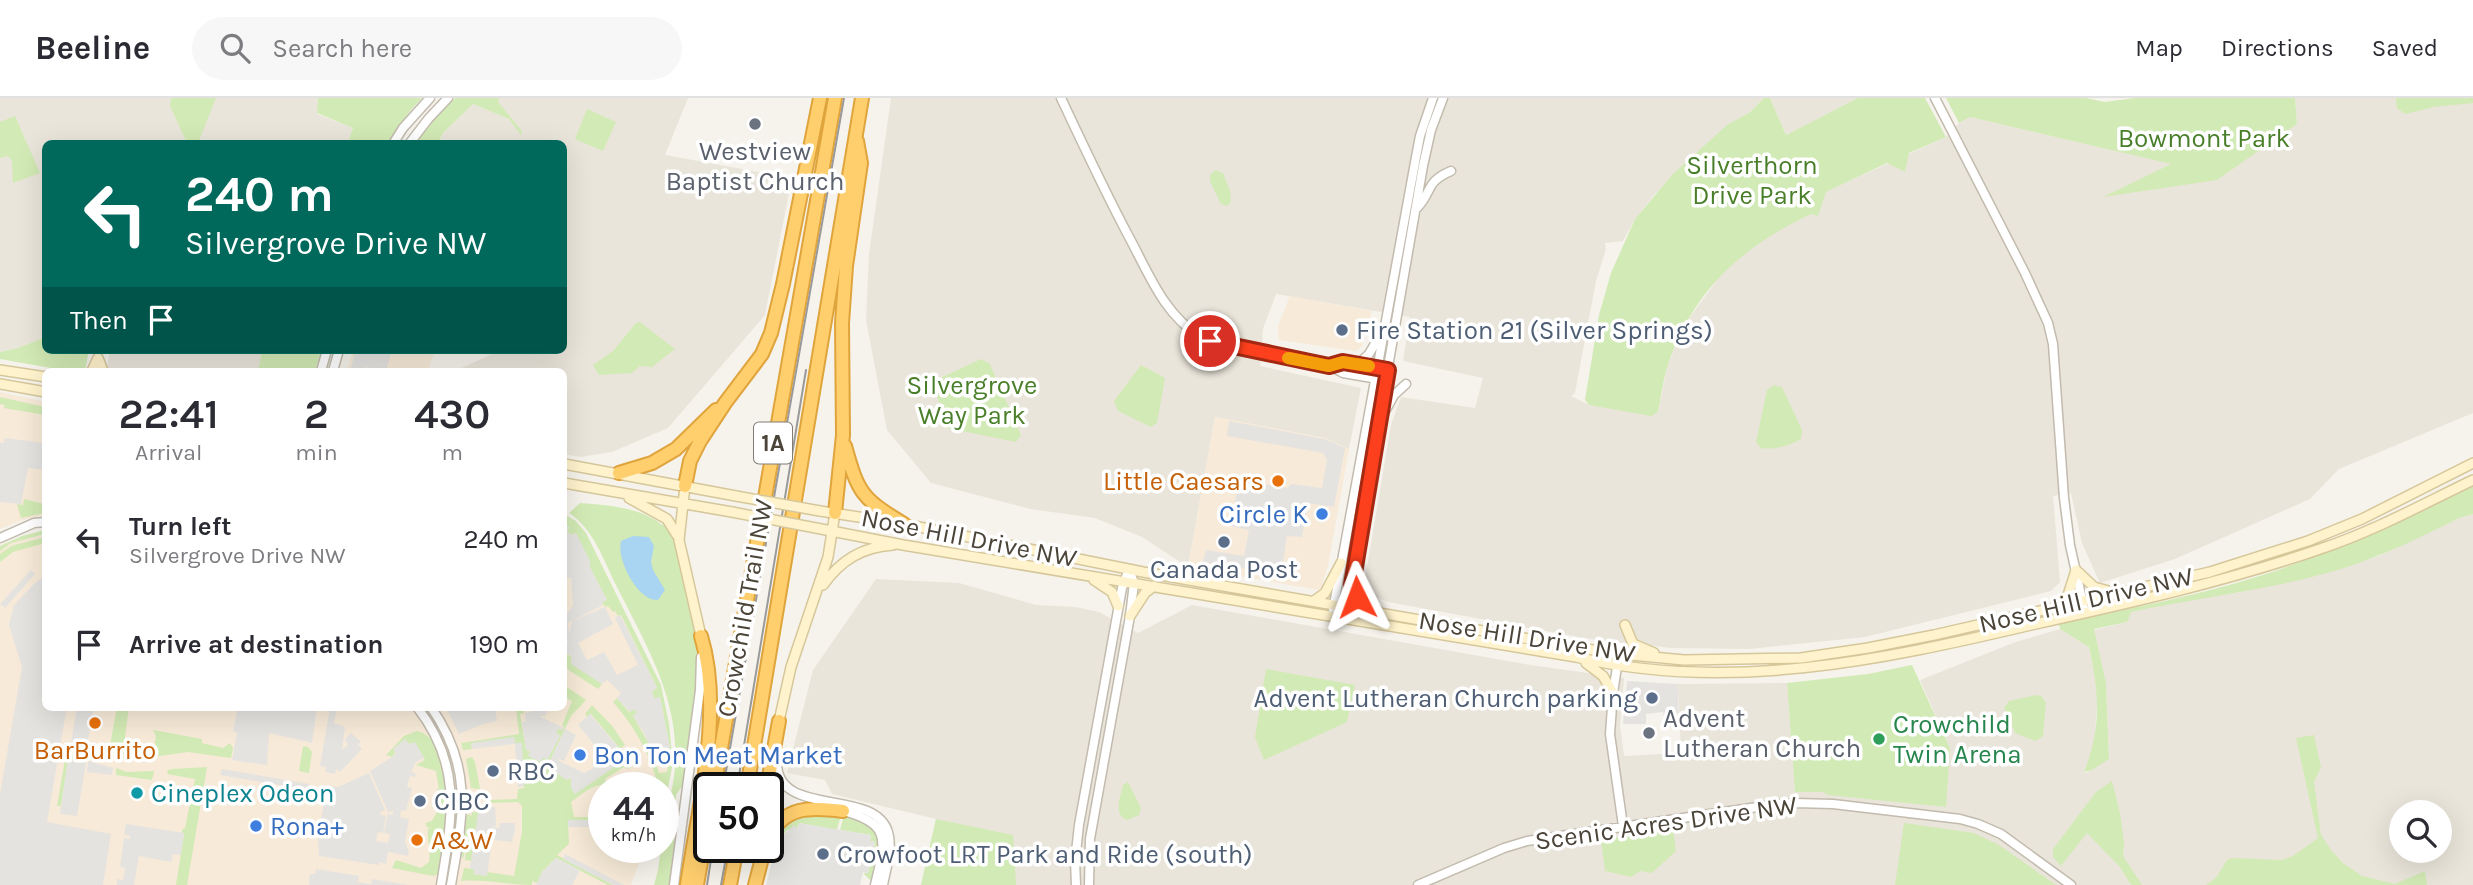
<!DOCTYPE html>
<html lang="en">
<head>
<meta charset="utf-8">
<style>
  body { margin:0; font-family:Karla,sans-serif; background:#f7f7f7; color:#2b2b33; height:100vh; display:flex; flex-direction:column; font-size:26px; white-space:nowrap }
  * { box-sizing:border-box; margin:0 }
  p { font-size:23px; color:#7c7c81 }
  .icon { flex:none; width:38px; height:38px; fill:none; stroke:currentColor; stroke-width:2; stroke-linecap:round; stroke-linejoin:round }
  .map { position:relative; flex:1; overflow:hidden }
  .details { position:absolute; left:42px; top:270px; width:525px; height:343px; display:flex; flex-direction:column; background:#fff; border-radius:10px; box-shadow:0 7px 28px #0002 }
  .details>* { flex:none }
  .guide { position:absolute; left:42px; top:42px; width:525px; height:214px; border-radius:10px; box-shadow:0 7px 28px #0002; background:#00695c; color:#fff; overflow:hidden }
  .controls { position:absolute; left:2389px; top:702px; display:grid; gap:14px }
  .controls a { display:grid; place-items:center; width:63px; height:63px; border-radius:50%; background:#fff; box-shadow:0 7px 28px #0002; font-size:35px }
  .speed { position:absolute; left:588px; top:674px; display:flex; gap:14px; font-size:35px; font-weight:700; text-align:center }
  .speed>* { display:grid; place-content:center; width:91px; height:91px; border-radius:50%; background:#fff; box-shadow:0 7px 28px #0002; line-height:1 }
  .speed small { font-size:18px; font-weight:400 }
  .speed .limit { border:4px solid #111; border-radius:10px; background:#fff; color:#111 }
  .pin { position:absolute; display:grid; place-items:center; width:60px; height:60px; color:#fff; margin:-30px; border:4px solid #fff; border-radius:50%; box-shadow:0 2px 7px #0007 }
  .me { position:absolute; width:77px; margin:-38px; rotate:357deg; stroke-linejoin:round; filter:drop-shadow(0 0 5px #0008) }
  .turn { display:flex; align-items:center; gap:24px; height:147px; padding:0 28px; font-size:32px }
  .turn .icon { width:91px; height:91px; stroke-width:2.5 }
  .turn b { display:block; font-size:49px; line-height:60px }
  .then { display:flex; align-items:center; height:66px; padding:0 28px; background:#0003; gap:14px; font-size:26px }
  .eta { display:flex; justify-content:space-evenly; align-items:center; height:119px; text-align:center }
  .eta b { font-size:42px; font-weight:600; line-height:49px }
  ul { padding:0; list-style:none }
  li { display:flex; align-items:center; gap:21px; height:105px; padding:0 28px }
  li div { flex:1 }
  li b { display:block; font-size:26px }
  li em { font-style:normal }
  header { display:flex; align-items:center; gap:42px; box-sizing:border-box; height:98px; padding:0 35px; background:#fff; border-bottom:2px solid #e1e1e2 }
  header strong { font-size:33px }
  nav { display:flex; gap:38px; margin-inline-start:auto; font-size:24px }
  .search { width:490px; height:63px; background:#f7f7f7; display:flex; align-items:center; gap:18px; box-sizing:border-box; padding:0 24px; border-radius:38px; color:#7c7c81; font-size:26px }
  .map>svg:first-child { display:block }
</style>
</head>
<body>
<header>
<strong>Beeline</strong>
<div class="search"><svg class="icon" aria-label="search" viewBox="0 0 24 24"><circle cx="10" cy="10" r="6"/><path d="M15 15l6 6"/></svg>Search here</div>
<nav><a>Map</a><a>Directions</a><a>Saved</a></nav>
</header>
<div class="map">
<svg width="2473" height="787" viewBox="0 0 2473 787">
  <rect width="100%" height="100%" fill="#f6f3ec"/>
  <!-- residential -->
  <path fill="#eae5da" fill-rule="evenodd" d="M0 0H318L317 16 353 30 347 45 46 46 45 239 18 250 0 254Z
    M499 0H688L665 57 792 80 765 217 668 330 612 354 580 359 564 356V273H455L501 252H564V46H438L443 35 473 6 509 21 521 36 522 33 497 4Z
    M891 0H1764L1749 15 1727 28 1654 97 1635 121 1623 143 1605 145 1606 151 1596 183 1575 295 1571 298 1589 307 1658 314 1667 269 1678 242 1690 219 1722 175 1752 149 1781 130 1811 116 1818 117 1825 94 1946 39 1959 25 1970 19 2172 66 2106 98 2297 26 2295 0H2473V315L2339 371 2310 401 2175 461 2100 485 2082 445 2071 395 2053 398 2060 484 2051 493 1865 539 1750 551 1671 550 1590 541 1388 504 1363 493 1391 327 1401 299 1475 310 1483 280 1403 263 1410 219 1276 196 1263 231 1260 268 1361 290 1349 351 1324 340 1215 319 1188 469 1142 439 1095 420 1030 411 931 385 887 332 866 222 869 156Z
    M1770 0H1858L1786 37Z
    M110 252H262L258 273H109L107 269Z
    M2473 416V787H921L936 721 832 696 825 682 787 675 813 572 876 481 959 485 1036 507 1076 509 1099 514 1138 535 1192 507 1530 567 1624 580 1620 628 1624 658 1681 655 1678 586 1787 585 1795 694H1823L1945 709 1950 650 1920 582 2013 545 2060 531 2089 549 2098 593 2094 650 2084 674 2086 675 2109 660 2106 585 2094 532 2127 524 2130 514 2198 500 2242 494 2338 471 2379 458 2459 420ZM2401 714H2440V752H2401Z"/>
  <!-- commercial -->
  <path fill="#f7ead8" d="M1290 198 1372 213 1362 248 1356 253 1279 242 1278 228Z
    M353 252H435L428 273H347Z
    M0 294 46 304 45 417 22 422 0 431Z
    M1215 319 1324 340 1349 351 1328 468 1321 489 1318 492 1188 469Z
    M564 424 619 511 659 593 670 650 668 674 638 685 639 689 604 690V749H642L641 760 631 787H0V449L5 445 29 437 45 438 46 609H564Z"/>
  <!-- green -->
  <path fill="#d2eab5" d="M171 0H216L198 45H187L170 8Z
    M318 0H422L410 13 387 45 347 46 353 30 317 15Z
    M455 0H499L498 4 522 33 521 37 509 21 473 6 443 35 438 45 414 46 421 35Z
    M1764 0H1770L1786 37 1858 0H1925L1946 39 1909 55 1905 74 1887 65 1826 94 1818 118 1811 116C1742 149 1693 192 1668 267 1663 282 1661 299 1658 314L1651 318 1589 307 1585 302 1599 217 1611 175 1635 121 1672 77 1727 27 1749 15Z
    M1946 0H2086L2105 4 2135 0H2295L2297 26 2217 82 2103 99 2171 66 1970 19 1959 25Z
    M2396 0H2473V5L2434 9 2405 16 2397 10Z
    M587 11 616 24 603 53 575 41Z
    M15 18 40 75 13 85 12 63 8 58 0 60V24Z
    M1215 72 1223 75 1230 93 1231 104 1227 108 1221 106 1210 83V77Z
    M640 224 675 251 652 269 640 268 632 275 599 277 593 267 613 253 636 225Z
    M45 239 46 252H89L85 273H68L0 261V254L18 250Z
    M262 252H321L315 273H258Z
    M981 261 990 266 1021 337 1016 344 947 330 934 288 936 282Z
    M1141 267 1165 280 1157 325 1151 329 1118 313 1114 303Z
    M1774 287 1782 289 1802 332 1801 341C1789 348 1775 352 1761 350L1756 344 1767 292Z
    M0 299 45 309V317L4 310 5 307 0 306Z
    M2473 388V416L2459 420C2420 440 2382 458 2341 471 2272 492 2200 499 2131 514L2127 524 2094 531 2106 585 2109 661 2092 672 2084 674C2102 628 2099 596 2089 549L2060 531 2059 526C2125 511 2192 499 2256 479 2333 455 2402 423 2473 388Z
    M24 401 44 406 45 401V415L21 420 17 406 23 407Z
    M580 405C606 407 641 409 662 427L665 424 674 439 693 520 697 550 695 592 684 677 682 688 676 697 674 746 669 787H654L658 772 661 749H663V720L666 717C669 702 674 686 675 669 680 601 645 545 616 487 604 463 593 430 569 415Z
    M564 416 576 423 586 435 661 587 669 626 673 665 663 714V690L658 689C651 657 635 629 613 604L617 600 629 614 635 611 637 615 633 618 652 651 659 675 667 674 670 650 660 600H654L652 593 657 590 621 517 618 518 615 513 613 514 608 508 605 509 602 504 607 502 588 466 576 435 572 437 567 434 569 429 564 427Z
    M45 432V436L11 445 0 453V448L22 438Z
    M45 439V445L13 454 0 464V456L11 448Z
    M564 555C575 558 591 578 602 586L598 591 564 569Z
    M1912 567 1950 650 1946 709 1828 697 1823 694H1795L1787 585 1868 576Z
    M1266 571 1355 587 1347 624 1264 662 1255 639Z
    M564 587 586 602 571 618 547 669 567 682 571 679 570 681 623 663 622 659 629 654 634 668 627 671 624 669 605 681 607 686C591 687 582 696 571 704L574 719H604V722H568L569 746 557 757 613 787H608L556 760 542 774 537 785 532 783V787C508 787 483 781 461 783L464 770 474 771V776L486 778 487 774 514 778 522 734V708L518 704 492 705 488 702 517 701 518 691 524 690 521 645 471 646 472 651 463 652 461 645 519 636 516 609H523L524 615 520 616 526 651 543 660 560 637 556 635 558 630 562 632 564 629 562 627 572 603 564 599Z
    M2036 597 2041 598 2046 604 2043 638 2035 643 2015 635 2004 610 2009 603Z
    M592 607 613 629 625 647 616 653 614 652 618 648 591 616 587 619 585 616Z
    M117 609H129L123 654 153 657 156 638 153 632 202 641V645L223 650 230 645 233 650 231 660 188 654 145 660 108 659Z
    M417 633C462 645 444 743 438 776L433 778 392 770 396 762 421 770 429 764C431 751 427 742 428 731L431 730 427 729 425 725 432 723 437 714V691H439L436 673 416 667 425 662 415 645 409 646 405 641 392 659 386 657 404 638Z
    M2314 637 2321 669 2314 684 2321 737 2331 752 2343 765 2362 778 2395 786 2425 773 2427 787H2206L2216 780 2227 762 2232 760 2282 762 2293 758 2318 740 2296 640Z
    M303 648 308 649 312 654 309 675 299 673Z
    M66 656 86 661V665L81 664 80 661 68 663 61 708H57Z
    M472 659 475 664 480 691 471 690 466 661Z
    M207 669 187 787H176L184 736 182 735V732L185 730 195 681 167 676 168 672 173 671Z
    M116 670 127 674 154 673 152 682 116 677Z
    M2112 683 2120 715 2124 745 2123 758 2142 787H2131L2120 769 2087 735 2061 768 2053 759V751L2096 694Z
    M1128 684 1141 710 1139 717 1127 722C1113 716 1120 700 1123 687Z
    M472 714H479L472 763 465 762 466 748 463 761 461 757 467 718 469 715 471 719Z
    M801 716 841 717 837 732 799 725 797 731 787 732 776 747 772 743 782 728Z
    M844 717C851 718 861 720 867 723 887 737 875 764 871 783L863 775H868L875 744 870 743 871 737 840 732Z
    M936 721 1013 737 1016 787H921Z
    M1904 725 1974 735 1999 747 2056 787H1895Z
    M1673 731 1676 753 1652 775 1640 773 1631 779 1605 773 1601 742Z"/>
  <!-- parking -->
  <path fill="#e5e3e0" d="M356 252H392L386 273 365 269 363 273H350Z
    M1229 323 1324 341 1345 350 1334 409 1308 405 1302 439 1287 438 1281 477 1203 464 1206 452 1244 458 1249 432 1230 428 1238 389 1246 383 1287 390 1291 386 1322 390 1327 362 1323 355 1227 338Z
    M5 340 45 345V372L28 370 21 406 0 404V345H4Z
    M564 427 569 429 567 434 573 437 576 435 591 465 589 467 607 502 602 504 603 507 568 525 569 535 572 523 605 509 613 526 578 545 587 562 604 554 617 577 638 567 615 520 620 517 657 590 652 593 654 600 660 599 670 650 669 665 658 667 644 635 633 618 637 614 635 611 630 614 617 600 621 595 607 582 602 586 571 566V557L564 555 570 536 564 552V516H567L573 507 571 480H564Z
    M31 472 35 476 5 510 0 506Z
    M45 477 46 609H67L47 724 111 736 103 787H0V696L22 569 9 527 14 507 33 487Z
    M1627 583 1678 586 1679 629H1665L1663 614 1646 616V626H1623Z
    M77 609H94L88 642 83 641 81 646 71 645Z
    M238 609H317L312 645 269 635 267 667 232 662 237 635 233 633Z
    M330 609H337L334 625 345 629 342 652 348 647 345 642 351 635 361 644 358 646 362 651 340 674 336 671 335 676 325 674 326 669 320 668Z
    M452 609H495L497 623 483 626 459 636 448 613 453 611Z
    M536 609H549L545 618H539L564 630 562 632 558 631 556 635 560 638 548 661 543 660 541 664 528 658 530 653 526 652 522 624 526 623 525 615 534 613Z
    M590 616 618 649 614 652 623 663 575 696 571 690V679L567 682 547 669 565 631 576 637 564 663 559 661V663L584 675 594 670 592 665 603 657 578 627Z
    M514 639 515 645H522L524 688 518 689 515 646 472 651 471 645Z
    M405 641 409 646 415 644 424 660 416 664 411 674 416 676 415 679 410 678 407 689 412 690 406 713 401 712 400 719 409 721 405 744 409 753 408 758 388 754 386 766 379 764V767L319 758 318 740 327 687 338 689 369 675 385 712 380 714 381 717 386 718 383 735 378 734 376 743 388 745 390 736 384 735 388 716 393 717V713L388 714 370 673 392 659 396 655 393 651Z
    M74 660 80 661 81 664 86 665 77 718 60 716 68 662 73 663Z
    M88 663 113 670 112 677 87 674Z
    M222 671 309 686 308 692 220 677Z
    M488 709H495L496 728 491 729 499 730 500 725H515V731L512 744 494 742 495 737 493 736 487 778 474 776V772L470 770 471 763H476L471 762 478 715H488Z
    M568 722H604V729H568Z
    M799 725 871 737 870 743 875 744 873 754 868 775 863 774 860 787H766L777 744 794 727 798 731Z
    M126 726 184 735 181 757 173 756 171 764 139 758 134 787H117V781L123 782 125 770 120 769 124 740 130 741V738L124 736Z
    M565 756 624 787H613L563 761Z
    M556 760 580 772 572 787H536L542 774Z
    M316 771 359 778 358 784 371 786 372 781 409 787H309L310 776H315Z"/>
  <!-- water -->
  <path fill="#a9d4f2" d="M633 438 649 439 654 448 651 464 653 472 665 492 658 502C638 504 616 461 621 443Z"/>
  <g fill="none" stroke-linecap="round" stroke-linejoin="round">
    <defs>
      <path id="tertiary" d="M1061 0C1083 47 1105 94 1129 139 1148 174 1164 217 1200 238 1232 256 1292 261 1330 268L1343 275 1378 281
        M1935 0 2025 175 2048 225 2053 246 2064 400 2070 447 2085 515
        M393 46 403 30 430 0
        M409 46 429 20 448 0
        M1417 110C1433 93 1425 84 1451 73
        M1358 266 1369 256 1384 230
        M1330 268 1343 264 1382 270
        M321 273 327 252
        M333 273 339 252
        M1383 317 1394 297 1406 286
        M0 440 34 425 46 424
        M1333 512 1416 59 1420 38 1433 0
        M1344 522 1423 68 1431 32 1443 0
        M1619 556 1613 595 1610 636 1623 728
        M417 609C463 668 452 719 441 787
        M431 609C474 671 463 718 451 787
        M777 661C773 722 874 688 888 734 893 750 886 771 883 787
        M843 713C893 726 885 744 875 787
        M674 787 700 592 701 559
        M1076 787 1075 763 1079 727 1122 490 1129 471
        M1089 787 1090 741 1130 518 1134 485 1129 471
        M1418 787 1504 750 1527 743 1771 707 1795 705 1833 706 1960 721 1978 726 2001 736 2071 787"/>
      <path id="secondary" d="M98 260 103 273
        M0 272 46 279
        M92 273 98 260
        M0 286 46 294
        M564 366 736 398
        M564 385 732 414
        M685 388 679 442 701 538
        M629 400 667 421 677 437
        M820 413 904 426 1143 474 1610 555 1684 562 1801 560 1868 550 1934 537 2210 474 2308 443 2362 421 2473 365
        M816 430 903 447 1576 559C1728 595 1882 562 2031 527 2130 505 2228 483 2323 450 2376 432 2423 406 2473 382
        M2076 472 2094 489 2112 494
        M1094 482 1112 494 1118 508
        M823 487C841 462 862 449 893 447
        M1351 487 1357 499 1378 513
        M1314 503 1325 495 1341 465
        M2059 507 2068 497 2076 472
        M1130 518 1145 495 1154 488
        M1625 527 1633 546 1654 555
        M1586 565 1603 578 1613 595
        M779 623 791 569 828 459 835 415"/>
      <path id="motorway" d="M845 348C858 395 862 401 904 426
        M619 375 652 365 676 351 716 312
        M685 388 690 363 700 343 725 305 762 256 771 235 783 186 820 0
        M835 415 843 337 842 225 846 168 861 65 857 43
        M714 690 835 0
        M747 690 862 0
        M767 690 779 623
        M768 742C783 707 811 709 843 713
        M687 787C698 710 724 614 701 538
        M697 787 709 719
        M730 787 737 749
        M755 787 765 749"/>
    </defs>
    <!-- tertiary casing -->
    <use href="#tertiary" stroke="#c2bbae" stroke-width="11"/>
    <!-- secondary casing -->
    <use href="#secondary" stroke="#d6c79b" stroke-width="12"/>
    <!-- motorway casing -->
    <use href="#motorway" stroke="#e0a43c" stroke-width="16"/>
    <!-- tertiary -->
    <use href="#tertiary" stroke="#fff" stroke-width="8"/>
    <!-- secondary -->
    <use href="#secondary" stroke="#fff3cd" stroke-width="9"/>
    <!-- motorway -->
    <use href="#motorway" stroke="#ffcf6e" stroke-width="12"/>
    <!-- tram -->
    <path stroke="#9a9a9a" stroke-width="2" d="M723 690 844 0
      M737 690 806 272
      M707 787 713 749
      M721 787 728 749"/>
    <defs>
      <path id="secondary-bridge" d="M736 398 820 413
        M732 414 816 430"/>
    </defs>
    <!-- secondary-bridge casing -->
    <use href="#secondary-bridge" stroke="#d6c79b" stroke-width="12" stroke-linecap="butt"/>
    <!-- secondary-bridge -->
    <use href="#secondary-bridge" stroke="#fff3cd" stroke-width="9"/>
  </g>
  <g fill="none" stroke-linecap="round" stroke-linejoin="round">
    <defs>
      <path id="route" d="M1210 243 1329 268 1343 264 1388 272 1352 487 1357 499"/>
    </defs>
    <!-- route casing -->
    <use href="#route" stroke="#a42913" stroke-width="18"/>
    <!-- route -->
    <use href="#route" stroke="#fc3f1d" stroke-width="12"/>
    <!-- slow -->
    <path stroke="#f59e0b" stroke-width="12" d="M1288 260 1329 268 1343 264 1369 268"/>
  </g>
  <!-- markers -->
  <g fill="#6b7280" stroke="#fff" stroke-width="2.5">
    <circle cx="755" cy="26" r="7"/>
    <circle cx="1649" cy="635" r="7"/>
  </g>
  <g fill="#5c6f8a" stroke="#fff" stroke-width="2.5">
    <circle cx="1342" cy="232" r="7"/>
    <circle cx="1224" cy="444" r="7"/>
    <circle cx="1652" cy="600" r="7"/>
    <circle cx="493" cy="673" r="7"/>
    <circle cx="420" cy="703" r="7"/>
    <circle cx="823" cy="756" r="7"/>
  </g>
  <g fill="#e8710a" stroke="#fff" stroke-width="2.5">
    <circle cx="1278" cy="383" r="7"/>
    <circle cx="95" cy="625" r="7"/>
    <circle cx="417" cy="742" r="7"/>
  </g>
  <g fill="#3f7fe0" stroke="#fff" stroke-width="2.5">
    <circle cx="1322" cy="416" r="7"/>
    <circle cx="580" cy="657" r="7"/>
    <circle cx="256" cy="728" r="7"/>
  </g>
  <circle fill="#2e9e5b" stroke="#fff" stroke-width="2.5" cx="1879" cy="641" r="7"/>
  <circle fill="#0f9aa8" stroke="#fff" stroke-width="2.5" cx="137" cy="695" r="7"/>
  <g text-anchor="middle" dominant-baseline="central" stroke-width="7" stroke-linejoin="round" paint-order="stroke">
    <!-- shield labels -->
    <rect fill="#fff" stroke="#817c74" stroke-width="2" x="754" y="324.5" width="38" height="41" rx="5"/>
    <g font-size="24" font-weight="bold" fill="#4b4439">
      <text x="773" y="345">1A</text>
    </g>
    <!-- park labels -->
    <g font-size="26" fill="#4a7f2a" stroke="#fff">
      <text x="2204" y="40">Bowmont Park</text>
      <text x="1752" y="67">Silverthorn<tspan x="1752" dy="30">Drive Park</tspan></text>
      <text x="972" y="287">Silvergrove<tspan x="972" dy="30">Way Park</tspan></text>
    </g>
    <!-- worship labels -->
    <g font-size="26" fill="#5b616d" stroke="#fff">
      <text x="755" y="53">Westview<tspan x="755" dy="30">Baptist Church</tspan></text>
      <text x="1663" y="620" text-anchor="start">Advent<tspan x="1663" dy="30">Lutheran Church</tspan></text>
    </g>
    <!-- service labels -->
    <g font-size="26" fill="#4e5e75" stroke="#fff" text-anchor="start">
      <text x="1356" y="232">Fire Station 21 (Silver Springs)</text>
      <text x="1224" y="471" text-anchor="middle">Canada Post</text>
      <text x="1638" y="600" text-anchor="end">Advent Lutheran Church parking</text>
      <text x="507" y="673">RBC</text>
      <text x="434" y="703">CIBC</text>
      <text x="837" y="756">Crowfoot LRT Park and Ride (south)</text>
    </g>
    <!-- food labels -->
    <g font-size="26" fill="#c56008" stroke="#fff" text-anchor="end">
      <text x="1264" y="383">Little Caesars</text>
      <text x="95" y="652" text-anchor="middle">BarBurrito</text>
      <text x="431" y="742" text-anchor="start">A&amp;W</text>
    </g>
    <!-- shop labels -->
    <g font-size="26" fill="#366cbe" stroke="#fff" text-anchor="start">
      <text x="1308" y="416" text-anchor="end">Circle K</text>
      <text x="594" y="657">Bon Ton Meat Market</text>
      <text x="270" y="728">Rona+</text>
    </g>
    <!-- street labels -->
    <g font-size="26" fill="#4b4439" stroke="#fff">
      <text transform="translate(969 440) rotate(11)">Nose Hill Drive NW</text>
      <text transform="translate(2086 502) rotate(-13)">Nose Hill Drive NW</text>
      <text transform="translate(745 510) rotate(-80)">Crowchild Trail NW</text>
      <text transform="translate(1527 539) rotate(9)">Nose Hill Drive NW</text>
      <text transform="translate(1666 725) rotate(-8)">Scenic Acres Drive NW</text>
    </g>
    <!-- leisure labels -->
    <g font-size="26" fill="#27864d" stroke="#fff" text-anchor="start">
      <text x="1893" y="626">Crowchild<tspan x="1893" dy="30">Twin Arena</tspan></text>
    </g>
    <!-- culture labels -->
    <g font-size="26" fill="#0d838f" stroke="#fff" text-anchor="start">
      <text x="151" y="695">Cineplex Odeon</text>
    </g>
  </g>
</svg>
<div class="controls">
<a><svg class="icon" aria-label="search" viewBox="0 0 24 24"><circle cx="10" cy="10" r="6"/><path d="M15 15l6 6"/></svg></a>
</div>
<div class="speed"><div>44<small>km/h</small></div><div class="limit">50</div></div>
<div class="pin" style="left:1210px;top:243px;background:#d93025"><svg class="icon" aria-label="arrive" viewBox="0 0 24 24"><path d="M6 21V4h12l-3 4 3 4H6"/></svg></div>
<svg class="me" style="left:1357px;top:499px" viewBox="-20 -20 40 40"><path d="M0-17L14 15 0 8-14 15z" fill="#fc3f1d" stroke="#fff" stroke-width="4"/></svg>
<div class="guide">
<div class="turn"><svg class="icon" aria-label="left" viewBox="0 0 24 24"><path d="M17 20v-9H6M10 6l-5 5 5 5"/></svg><div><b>240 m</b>Silvergrove Drive NW</div></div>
<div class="then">Then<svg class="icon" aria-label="arrive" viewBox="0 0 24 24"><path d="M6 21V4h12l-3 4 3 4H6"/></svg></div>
</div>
<section class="details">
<div class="eta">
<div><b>22:41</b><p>Arrival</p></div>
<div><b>2</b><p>min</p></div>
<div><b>430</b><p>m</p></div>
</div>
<ul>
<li><svg class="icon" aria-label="left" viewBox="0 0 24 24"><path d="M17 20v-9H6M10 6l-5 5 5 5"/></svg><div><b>Turn left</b><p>Silvergrove Drive NW</p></div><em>240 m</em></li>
<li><svg class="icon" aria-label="arrive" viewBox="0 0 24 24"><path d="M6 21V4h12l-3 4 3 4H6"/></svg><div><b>Arrive at destination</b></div><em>190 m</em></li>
</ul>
</section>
</div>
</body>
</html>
